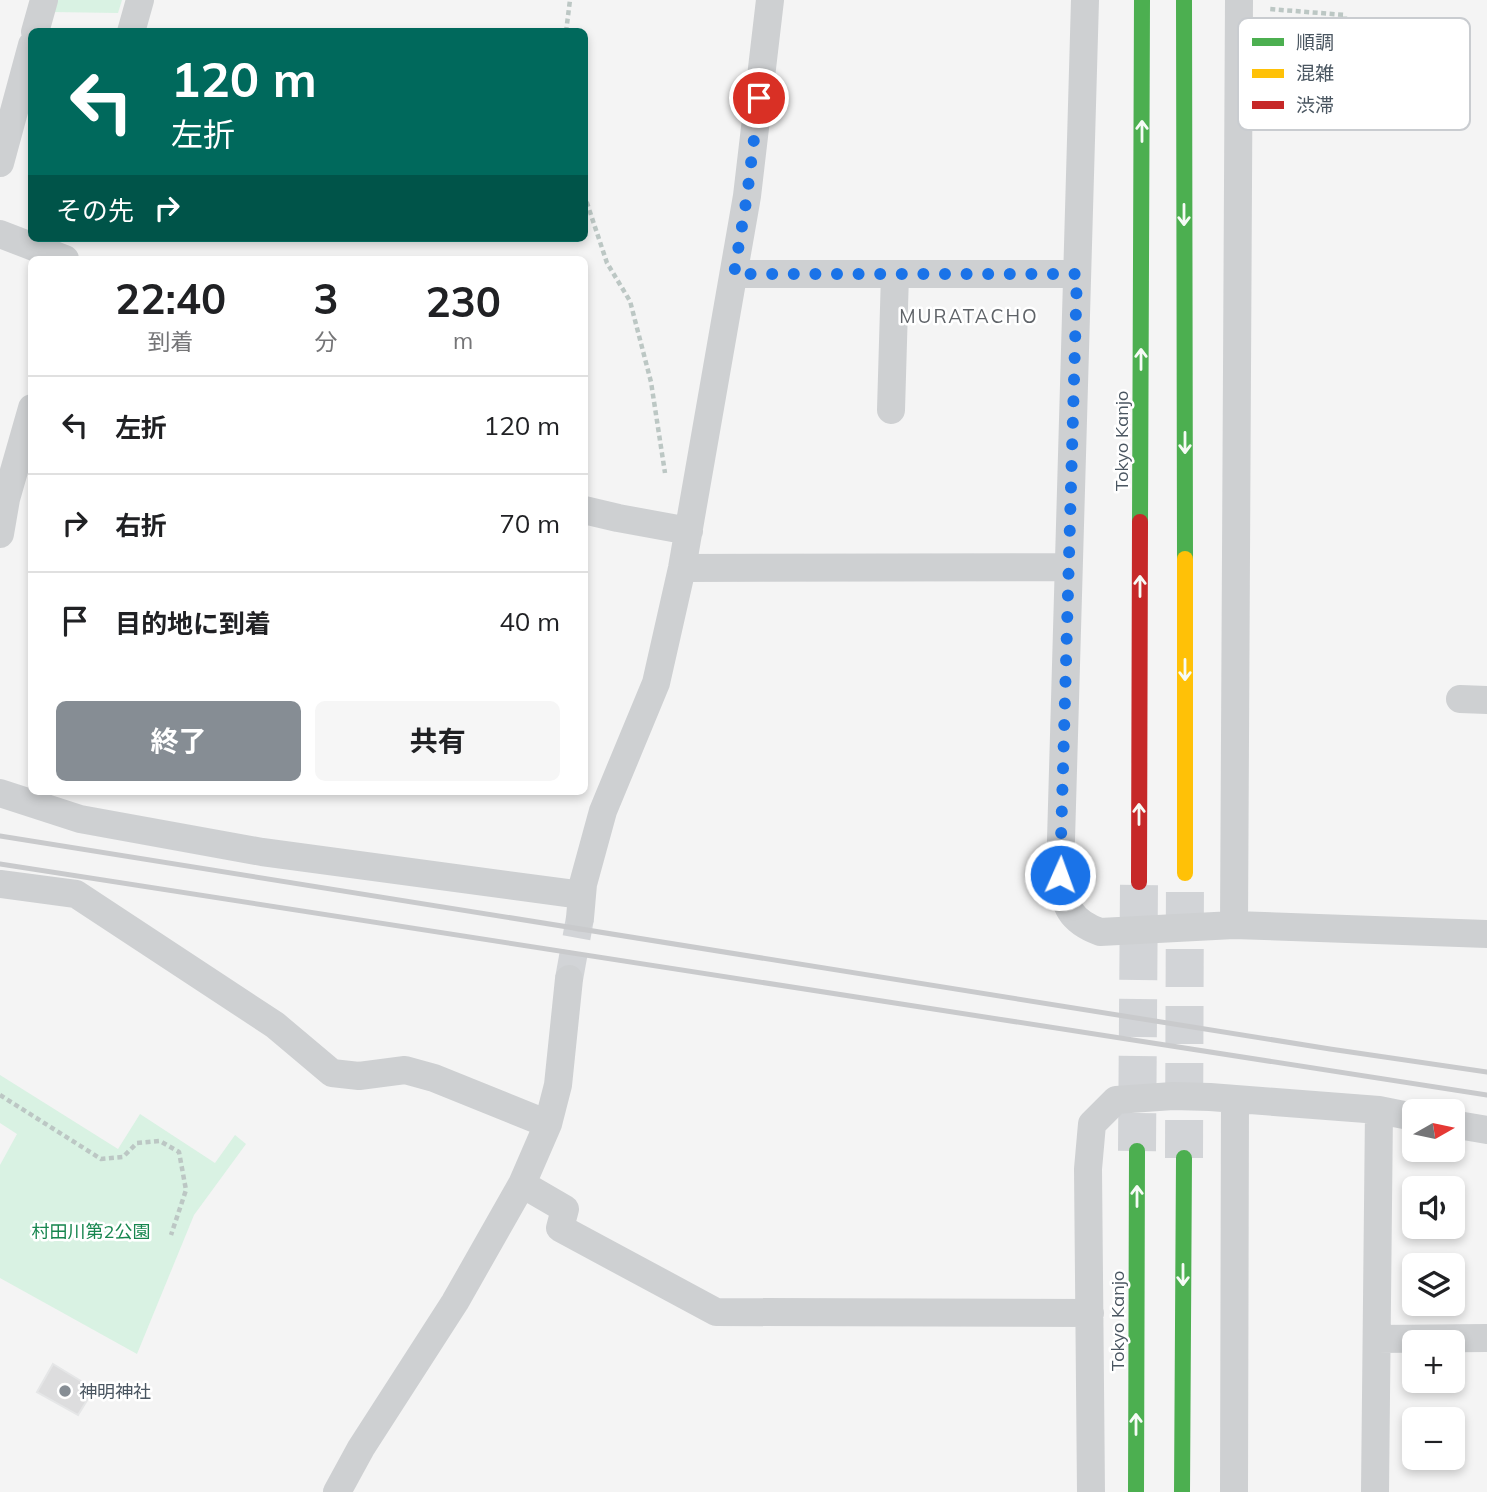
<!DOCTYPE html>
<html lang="ja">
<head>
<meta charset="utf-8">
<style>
  body { margin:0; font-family:Mulish,"Noto Sans JP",sans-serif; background:#f6f6f6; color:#202124; height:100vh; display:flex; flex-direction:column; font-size:26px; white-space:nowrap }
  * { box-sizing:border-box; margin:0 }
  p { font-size:23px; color:#757577 }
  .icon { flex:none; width:38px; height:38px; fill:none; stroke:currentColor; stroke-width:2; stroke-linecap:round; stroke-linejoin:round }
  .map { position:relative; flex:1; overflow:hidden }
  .side { position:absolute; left:28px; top:256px; width:560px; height:539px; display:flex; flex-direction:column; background:#fff; border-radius:10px; box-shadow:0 4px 10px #0003 }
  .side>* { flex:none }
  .hud { position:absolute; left:28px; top:28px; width:560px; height:214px; border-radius:10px; box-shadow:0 4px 10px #0003; background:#00695c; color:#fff; overflow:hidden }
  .needle { width:46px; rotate:81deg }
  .buttons { position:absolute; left:1402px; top:1099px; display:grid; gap:14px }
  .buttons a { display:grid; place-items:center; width:63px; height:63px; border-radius:10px; background:#fff; box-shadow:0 4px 10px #0003; font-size:35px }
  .pin { position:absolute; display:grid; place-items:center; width:60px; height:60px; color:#fff; margin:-30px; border:4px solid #fff; border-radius:50%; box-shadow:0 2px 7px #0007 }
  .me { position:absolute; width:77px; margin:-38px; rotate:2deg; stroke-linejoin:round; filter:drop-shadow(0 0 5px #0008) }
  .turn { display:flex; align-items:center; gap:24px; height:147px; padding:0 28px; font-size:32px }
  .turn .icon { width:91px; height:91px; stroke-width:2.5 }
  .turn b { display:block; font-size:49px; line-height:60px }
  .then { display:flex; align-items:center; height:66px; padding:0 28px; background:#0003; gap:14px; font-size:26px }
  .eta { display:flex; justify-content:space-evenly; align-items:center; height:119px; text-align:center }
  .eta b { font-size:42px; font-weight:700; line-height:49px }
  .primary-button { display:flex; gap:14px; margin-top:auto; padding:14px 28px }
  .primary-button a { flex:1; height:80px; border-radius:10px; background:#868d94; color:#fff; font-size:28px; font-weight:700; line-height:80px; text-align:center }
  .primary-button a+a { background:#f6f6f6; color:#202124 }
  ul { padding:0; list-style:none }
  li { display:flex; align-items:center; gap:21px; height:98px; padding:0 28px; border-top:2px solid #e0e0e0 }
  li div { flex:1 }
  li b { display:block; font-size:26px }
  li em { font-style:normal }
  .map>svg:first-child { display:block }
</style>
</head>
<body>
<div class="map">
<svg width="1487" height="1492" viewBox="0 0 1487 1492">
  <rect width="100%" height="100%" fill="#f4f4f4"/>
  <!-- green -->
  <path fill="#d9f2e3" d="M54 0H122L118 13 51 12Z
    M0 1075 118 1149 140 1114 215 1163 235 1135 246 1144 194 1215 137 1354 0 1278V1165L17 1134 0 1123Z"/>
  <!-- building -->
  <path fill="#ddddde" stroke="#e5e6e7" stroke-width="2" d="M53 1364 94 1389 78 1415 37 1392Z"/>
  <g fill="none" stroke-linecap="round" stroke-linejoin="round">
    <!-- street-tunnel -->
    <path stroke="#d2d4d7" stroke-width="28" stroke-dasharray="28 14" stroke-linecap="butt" d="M569 979 580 918"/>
    <!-- highway-tunnel -->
    <path stroke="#d2d4d7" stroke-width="38" stroke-dasharray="38 19" stroke-linecap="butt" d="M1137 1151 1139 882
      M1184 1158 1185 873"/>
    <!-- path -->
    <path stroke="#bcc7c4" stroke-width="4.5" stroke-dasharray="5 3.5" stroke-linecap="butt" d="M566 32 570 0
      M1269 76 1344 74 1345 15 1269 9
      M584 194 607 263 630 301 651 382 665 473
      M0 1095 101 1159 123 1157 137 1143 160 1141 179 1152 186 1190 171 1235"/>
    <!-- street -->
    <path stroke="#ced0d2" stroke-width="28" d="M1085 0 1060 875C1066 906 1068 920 1100 932L1234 925 1487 934
      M35 32 44 0
      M131 32 140 0
      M0 163 32 45
      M0 234 65 259
      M734 274H1077
      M891 410 895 274
      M584 510 618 518 689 531
      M0 534 6 499 32 408
      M682 568 1068 567
      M1460 699 1487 700
      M0 793 80 819 262 852 582 895
      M0 884 76 894 275 1025 332 1073 359 1076 405 1070 434 1078 548 1124
      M580 918 583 884 603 811 656 683 682 568 747 196 770 0
      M1234 925 1239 0
      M1452 1124 1487 1130
      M522 1184 565 1209 560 1228 716 1312 1090 1313
      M1377 1339 1487 1338
      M337 1492 361 1448 455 1302 522 1184 548 1124 558 1085 569 979
      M1091 1492 1088 1169 1092 1124 1116 1100 1173 1096 1210 1097 1379 1110 1414 1117
      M1234 1492 1235 1100
      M1375 1492 1379 1110"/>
    <!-- fast -->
    <path stroke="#4caf50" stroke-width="16" d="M1184 0 1185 559
      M1140 522 1142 0
      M1136 1492 1137 1151
      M1182 1492 1184 1158"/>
    <!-- slow -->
    <path stroke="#ffc107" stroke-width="16" d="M1185 559V873"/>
    <!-- jam -->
    <path stroke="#c62828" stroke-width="16" d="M1139 882 1140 522"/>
    <!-- rail -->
    <path stroke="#c9cacc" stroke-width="5" d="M0 836 1330 1049 1487 1072
      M0 864 1487 1095"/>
  </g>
  <!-- one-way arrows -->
  <defs><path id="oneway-shaft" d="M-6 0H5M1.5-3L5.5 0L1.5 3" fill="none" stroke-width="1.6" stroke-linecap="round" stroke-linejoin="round" transform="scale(1.75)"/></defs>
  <g stroke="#f6fbf6">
    <use href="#oneway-shaft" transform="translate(1142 131) rotate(-90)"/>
    <use href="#oneway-shaft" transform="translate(1184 215) rotate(90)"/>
    <use href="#oneway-shaft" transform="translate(1141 359) rotate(-90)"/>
    <use href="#oneway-shaft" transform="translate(1185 443) rotate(90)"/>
    <use href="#oneway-shaft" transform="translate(1140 586) rotate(-90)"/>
    <use href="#oneway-shaft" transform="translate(1185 670) rotate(90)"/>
    <use href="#oneway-shaft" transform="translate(1139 814) rotate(-90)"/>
    <use href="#oneway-shaft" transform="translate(1137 1196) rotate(-90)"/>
    <use href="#oneway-shaft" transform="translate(1183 1275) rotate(90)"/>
    <use href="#oneway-shaft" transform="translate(1136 1424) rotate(-90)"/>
  </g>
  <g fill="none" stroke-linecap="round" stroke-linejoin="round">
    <!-- route -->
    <path stroke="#1a73e8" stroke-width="12" stroke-dasharray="0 21.6" d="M759 98 747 196 734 274H1077L1060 875"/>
  </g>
  <!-- markers -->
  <circle fill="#868d94" stroke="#fff" stroke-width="2.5" cx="65" cy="1391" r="7"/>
  <g text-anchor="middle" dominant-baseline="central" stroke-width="5" stroke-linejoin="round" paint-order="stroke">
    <!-- street labels -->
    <g font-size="18" fill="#4a5661" stroke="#fff">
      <text transform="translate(1121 441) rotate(-90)">Tokyo Kanjo</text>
      <text transform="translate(1117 1321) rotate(-90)">Tokyo Kanjo</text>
    </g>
    <!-- park labels -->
    <g font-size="18" fill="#17864f" stroke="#fff">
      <text x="91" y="1231">村田川第2公園</text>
    </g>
    <!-- poi labels -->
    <g font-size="18" fill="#4a5661" stroke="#fff" text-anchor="start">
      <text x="79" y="1391">神明神社</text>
    </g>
    <!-- neighbourhood labels -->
    <g font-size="19" letter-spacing="2" fill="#5f6368" stroke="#fff">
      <text x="969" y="316">MURATACHO</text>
    </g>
  </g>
  <!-- legend -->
  <rect x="1238" y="18" width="232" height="112" rx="10" fill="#fff" stroke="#c9ccd0" stroke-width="2"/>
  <rect x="1252" y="38" width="32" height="8" fill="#4caf50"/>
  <rect x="1252" y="69" width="32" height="9" fill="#ffc107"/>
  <rect x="1252" y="101" width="32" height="8" fill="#c62828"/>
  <g font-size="19" fill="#4a5661">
    <text x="1296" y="49">順調</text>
    <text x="1296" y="80">混雑</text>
    <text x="1296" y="112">渋滞</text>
  </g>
</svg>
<div class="buttons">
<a><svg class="needle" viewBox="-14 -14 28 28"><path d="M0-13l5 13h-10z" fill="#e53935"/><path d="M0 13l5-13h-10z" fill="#757577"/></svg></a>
<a><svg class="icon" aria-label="sound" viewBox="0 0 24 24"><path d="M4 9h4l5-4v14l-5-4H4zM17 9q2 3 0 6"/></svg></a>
<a><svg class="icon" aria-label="layers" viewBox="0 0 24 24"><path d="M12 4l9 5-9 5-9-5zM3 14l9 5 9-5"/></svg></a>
<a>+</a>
<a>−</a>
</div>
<div class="pin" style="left:759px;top:98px;background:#d93025"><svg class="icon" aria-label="arrive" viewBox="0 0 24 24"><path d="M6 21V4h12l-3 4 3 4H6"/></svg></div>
<svg class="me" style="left:1060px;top:875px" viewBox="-20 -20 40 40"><circle r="17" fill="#1a73e8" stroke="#fff" stroke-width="3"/><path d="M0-11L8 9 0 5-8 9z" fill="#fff"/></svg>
<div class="hud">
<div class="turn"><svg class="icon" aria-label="left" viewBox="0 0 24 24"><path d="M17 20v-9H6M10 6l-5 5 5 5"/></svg><div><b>120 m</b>左折</div></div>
<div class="then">その先<svg class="icon" aria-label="right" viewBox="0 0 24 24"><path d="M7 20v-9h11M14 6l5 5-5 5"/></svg></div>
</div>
<section class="side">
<div class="eta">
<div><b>22:40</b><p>到着</p></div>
<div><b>3</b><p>分</p></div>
<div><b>230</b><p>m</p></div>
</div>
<ul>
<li><svg class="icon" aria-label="left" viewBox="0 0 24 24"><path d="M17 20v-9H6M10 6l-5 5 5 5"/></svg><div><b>左折</b></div><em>120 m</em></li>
<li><svg class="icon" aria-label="right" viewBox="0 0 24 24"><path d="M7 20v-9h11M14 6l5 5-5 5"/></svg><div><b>右折</b></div><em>70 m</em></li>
<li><svg class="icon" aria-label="arrive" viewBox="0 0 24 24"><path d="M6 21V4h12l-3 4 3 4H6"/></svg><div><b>目的地に到着</b></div><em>40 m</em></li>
</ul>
<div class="primary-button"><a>終了</a><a>共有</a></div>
</section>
</div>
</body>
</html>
